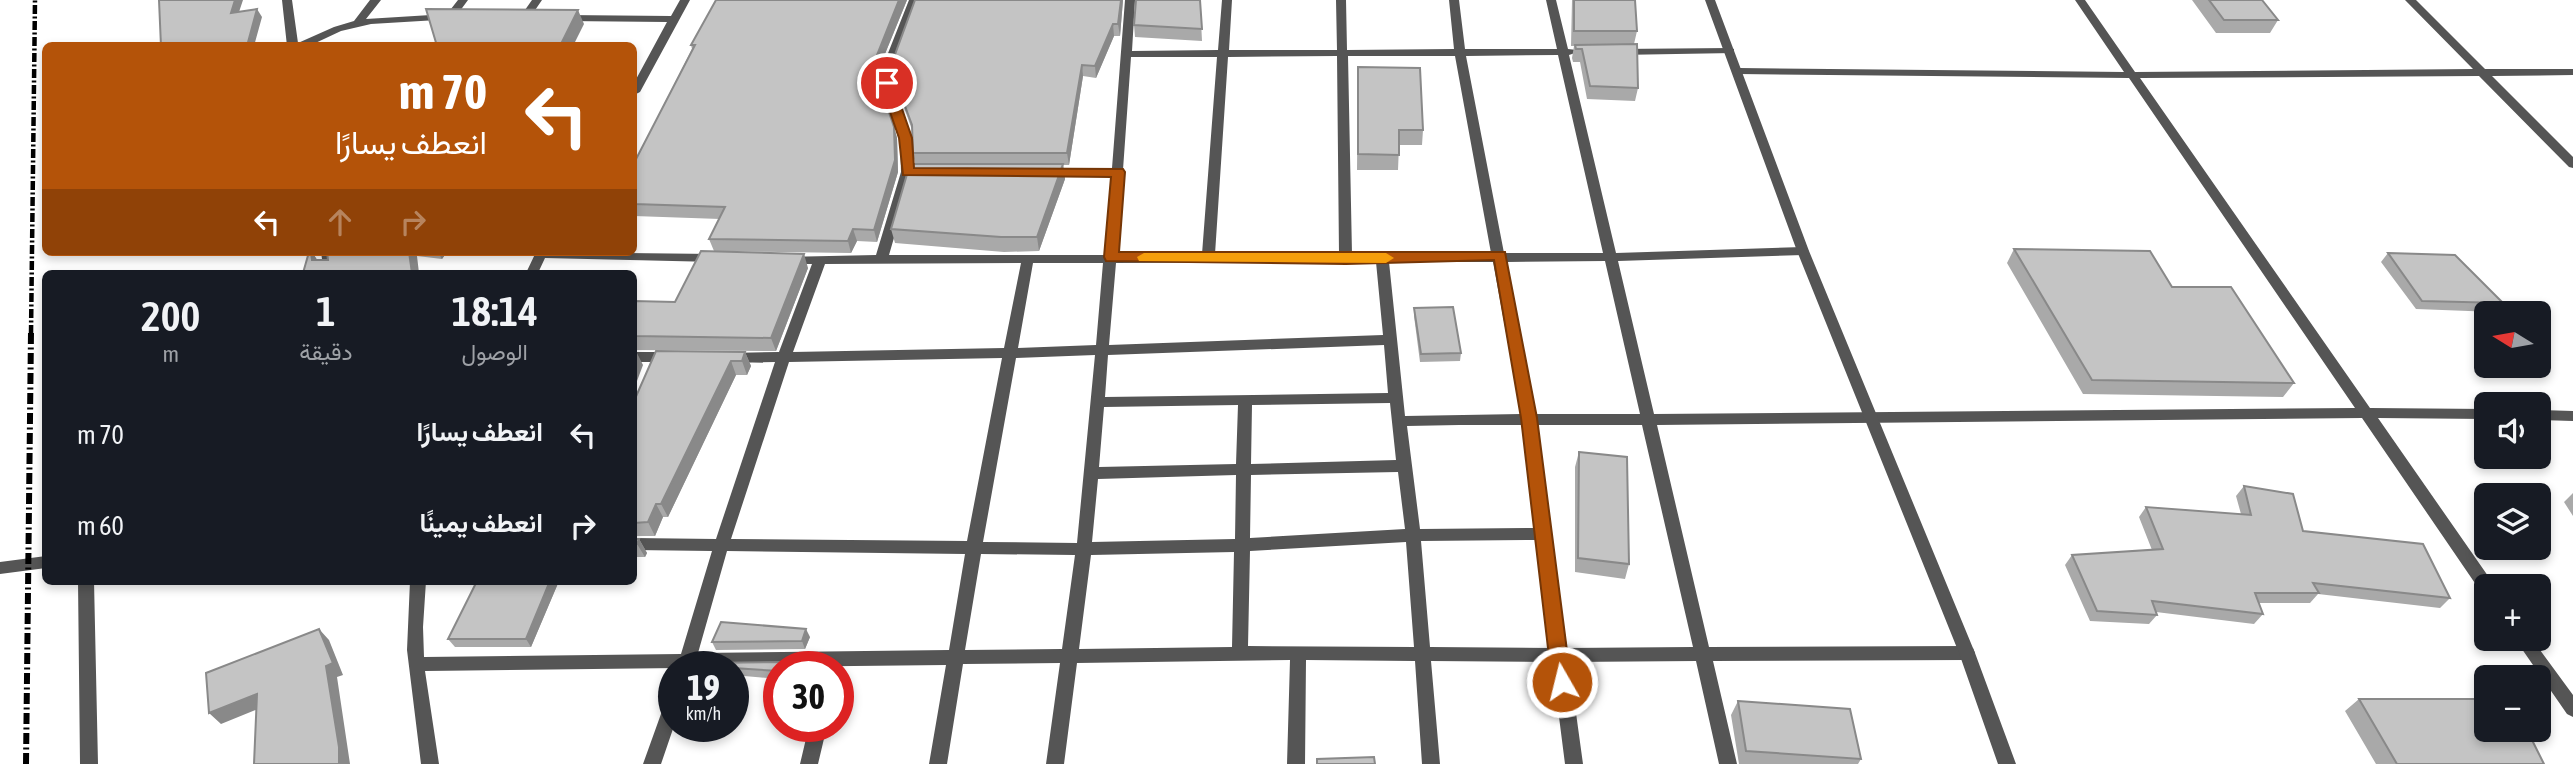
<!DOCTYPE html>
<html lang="ar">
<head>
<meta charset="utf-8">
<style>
  body { margin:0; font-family:"Asap Condensed",Vazirmatn,sans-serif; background:#242831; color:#f1f3f6; direction:rtl; height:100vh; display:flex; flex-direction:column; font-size:26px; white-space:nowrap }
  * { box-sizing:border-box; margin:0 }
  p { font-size:23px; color:#9ea1a6 }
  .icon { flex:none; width:38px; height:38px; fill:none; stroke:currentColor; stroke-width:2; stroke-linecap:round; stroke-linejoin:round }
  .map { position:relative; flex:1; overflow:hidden; direction:ltr }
  .details { position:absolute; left:42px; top:270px; width:595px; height:315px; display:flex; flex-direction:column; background:#171b24; border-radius:10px; box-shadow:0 4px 10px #0003; direction:rtl }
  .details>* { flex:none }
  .banner { position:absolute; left:42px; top:42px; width:595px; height:214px; border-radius:10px; box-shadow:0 4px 10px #0003; direction:rtl; background:#b45309; color:#fff; overflow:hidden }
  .needle { width:46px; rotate:281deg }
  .fabs { position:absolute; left:2474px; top:301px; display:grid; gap:14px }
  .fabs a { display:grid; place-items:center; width:77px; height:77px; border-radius:10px; background:#171b24; box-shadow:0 4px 10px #0003; font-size:35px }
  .speed { position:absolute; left:658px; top:651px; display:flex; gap:14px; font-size:35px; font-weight:700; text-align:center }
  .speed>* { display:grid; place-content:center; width:91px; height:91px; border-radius:50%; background:#171b24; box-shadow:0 4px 10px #0003; line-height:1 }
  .speed small { font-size:18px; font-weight:400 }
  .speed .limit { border:10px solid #d22; background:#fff; color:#111 }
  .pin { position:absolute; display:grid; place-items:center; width:60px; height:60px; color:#fff; margin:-30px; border:4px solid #fff; border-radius:50%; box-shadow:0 2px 7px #0007 }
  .me { position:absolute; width:77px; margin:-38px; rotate:352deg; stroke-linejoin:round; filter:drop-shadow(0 0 5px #0008) }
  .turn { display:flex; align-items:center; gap:24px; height:147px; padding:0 35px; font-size:32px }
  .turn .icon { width:91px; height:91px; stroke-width:2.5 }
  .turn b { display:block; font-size:49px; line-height:60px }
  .lanes { display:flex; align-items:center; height:66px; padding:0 35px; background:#0003; justify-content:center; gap:35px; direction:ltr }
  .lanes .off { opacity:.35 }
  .eta { display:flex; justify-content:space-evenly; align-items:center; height:119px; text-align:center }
  .eta b { font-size:42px; font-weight:600; line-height:49px }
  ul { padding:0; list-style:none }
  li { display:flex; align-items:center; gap:21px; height:91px; padding:0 35px }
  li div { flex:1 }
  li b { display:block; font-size:26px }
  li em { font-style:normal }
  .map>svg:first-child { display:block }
</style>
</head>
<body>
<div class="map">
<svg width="2573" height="764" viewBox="0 0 2573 764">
  <rect width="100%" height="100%" fill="#fff"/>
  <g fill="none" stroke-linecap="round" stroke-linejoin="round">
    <!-- minor -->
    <path fill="#555" fill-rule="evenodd" d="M282 0H292L298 43 334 27 354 21 370 0H381L366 19 447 14 458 0H468L454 19 371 24 341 31 309 46H287Z
      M532 0H542L529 19H521L520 17Z
      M680 0H690L640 92 634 95V83L667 22 565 21 560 18 565 15 671 16Z
      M909 0H919L893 71 896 94 912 138 913 172 889 255H1104L1112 176H1045L1039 172 1045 168H1112L1125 0H1135L1132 51 1218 50 1222 0H1232L1229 50H1337L1336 0H1346L1347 50 1454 49 1449 0H1459L1465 49H1557L1546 0H1556L1568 49 1577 50 1578 52 1569 55 1616 253 1803 247 1809 251 1803 255 1618 261 1654 414 2355 408 2129 78 1739 74 1733 71 1739 68 2124 72 2075 0H2085L2135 72 2473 69 2405 0H2416L2485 69H2573V75L2492 76 2573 157V168L2569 167 2479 76 2140 78 2370 408 2487 409V419L2378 418 2495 586H2487V594L2481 592 2362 418 1657 425 1709 647 1967 646 1973 648 1975 653 1973 658 1967 660 1713 661 1737 764H1719L1696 661 1569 662 1583 764H1565L1552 662 1431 661 1440 764H1422L1415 661 1306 660 1305 764H1287L1290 660 1077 663 1064 764H1046L1060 663 963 664 947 764H929L946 665 425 671 439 764H421L407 650 410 581H426L423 627 424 657 681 654 712 551 634 550V538L716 539 775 362 729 363 722 358 729 353 779 352 812 264H788L782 260 783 257 876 255 901 172 900 138 884 94 881 71ZM1558 55 1603 253H1504L1466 56ZM1337 56 1339 254H1215L1228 57ZM1348 56H1455L1491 253 1352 254ZM1131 57H1217L1202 254H1117ZM1605 261 1640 414H1535L1506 262ZM1342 262H1376L1383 335 1109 345 1116 263ZM1389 262H1493L1521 414 1405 416ZM1021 263 1004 348 793 352 825 264ZM1033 263H1103L1096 345 1018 348ZM1384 345 1388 393 1105 397 1108 355ZM1095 355 1077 543 983 542 1016 358ZM1002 358 967 541 731 539 789 362ZM1390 403 1396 460 1251 464 1252 405ZM1238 405 1236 464 1099 467 1104 407ZM1459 425H1523L1536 528 1420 529 1407 426ZM1537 425H1642L1693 647 1567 648ZM1398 472 1405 529 1250 538 1251 475ZM1236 475 1235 539 1092 542 1098 479ZM1537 540 1551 648 1430 647 1421 541ZM1406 542 1414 647 1248 646 1250 551ZM727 551 965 554 949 650 698 653ZM1234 552 1232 647 1079 649 1091 555ZM981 554 1075 555 1062 649 965 650Z
      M1730 48 1734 49V53L1618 55 1613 52 1618 49Z
      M321 252H333L336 273H324Z
      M536 252 715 254 721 258 715 262 545 258 538 273H526Z
      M634 352H671L678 357 671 362H634Z
      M2539 410 2573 411V421L2539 420Z
      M46 556V568L0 574V562Z
      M78 581H94L98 764H80Z
      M2515 639H2532L2573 695V717L2567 714Z
      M674 693V726L661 764H643L666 700 668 695Z
      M809 726H827L818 764H800Z"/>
    <!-- tertiary -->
    <path fill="#555" fill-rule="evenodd" d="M1705 0H1715L1809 251 1975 653 2016 764H1998L1959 653 1797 251Z"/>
    <!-- rail-far1 -->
    <path stroke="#000" stroke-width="4.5" stroke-dasharray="9 2.5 2 2.5" stroke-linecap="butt" d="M31 334 35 0"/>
    <!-- rail -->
    <path stroke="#000" stroke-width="6" stroke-dasharray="11 3.5 2 3.5" stroke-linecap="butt" d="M26 764 31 332"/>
  </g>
  <!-- wall -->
  <path fill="#a9a9a9" d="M716 0H907L878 71 881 89 894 127 897 138 898 172 877 242 857 241 851 253 716 251 808 268 776 351 634 350V301L675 302 714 251 709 239 720 219 634 216V163L692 49 691 45Z
    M1123 0 1120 36H1114L1096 78 1083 76 1069 165H1063L1065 179 1039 251 1004 252 895 243 891 229 915 164 913 153 912 130 899 93 896 82Z
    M1200 0 1202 41 1135 37 1134 25Z
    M1572 0H1635L1637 31 1634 44 1638 88 1635 101 1587 99 1580 62H1573L1572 58 1574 46H1571Z
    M2192 0H2262L2278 20 2270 33H2216Z
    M1358 67 1423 130 1422 145H1399L1398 170H1357Z
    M2014 249 2294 383 2283 397 2083 394 2007 263Z
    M312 252 317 260H328L327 252H447L442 259 417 256 303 273Z
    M2388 253 2503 303 2495 312 2416 309 2381 262Z
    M1414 308 1461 353 1460 361 1420 362 1414 316Z
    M745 352 751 366 747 375H736L668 517H663L655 536H634V401Z
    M1579 452 1629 564 1625 579 1575 572V467Z
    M2244 486 2303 531 2450 598 2440 608 2318 594 2310 603H2258L2263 614 2254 624 2156 612 2157 615 2149 624 2090 621 2065 565 2072 555 2152 550 2139 517 2146 507 2241 514 2236 496Z
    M2573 493V516L2564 502Z
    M634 539H639L647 553 645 557H634Z
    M559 581 531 647H455L448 639Z
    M810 637 805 649 716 650 712 642Z
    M702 665 779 667V679L733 675V667H703Z
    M2359 699 2544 764H2376L2345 711Z
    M1738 701 1861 759 1858 764H1739L1731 715Z"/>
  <!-- shaded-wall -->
  <path fill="#898989" d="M235 0H243L236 21 231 13Z
    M899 0H907L878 71 882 95 879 83 875 60Z
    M1121 0H1123L1120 36 1118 24Z
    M257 9 262 17 254 46H247Z
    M578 10 584 24 573 46H560Z
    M1113 24 1114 36 1096 78 1095 66Z
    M1082 65 1083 76 1069 165 1067 153Z
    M894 127 897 138 898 172 877 242 874 230Z
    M1063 164 1065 179 1039 251 1037 237Z
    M853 229 857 241 851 253 848 241Z
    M311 252H312L320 264 312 260Z
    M409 252H414L417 256 419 273H412Z
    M438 252H447L442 259Z
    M804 254 808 268 776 351 771 338Z
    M636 351 643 365 634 389V358Z
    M745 352 751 366 747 375 742 361Z
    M731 361 736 375 668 517 661 504Z
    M656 504 663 517 655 536 648 522Z
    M639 539 647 553 645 557 637 544Z
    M550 581H559L531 647 526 639Z
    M319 629 329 640 343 675 337 677 350 764H339Z
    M806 629 810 637 805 649 802 641Z
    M257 694 268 705 221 724 209 713Z"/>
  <!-- building -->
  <path fill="#c4c4c4" stroke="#898989" stroke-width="2" d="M159 0H235L231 13 257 9 247 46H161Z
    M716 0H899L875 60 879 83 894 127 895 160 874 230 853 229 848 241 709 239 725 207 634 204V163L695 45H691Z
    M915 0H1121L1118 24H1113L1095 66 1082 65 1067 153H913L912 125 896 82 893 60Z
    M1136 0H1200L1202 29 1134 25Z
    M1574 0H1635L1637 31H1574Z
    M2209 0H2262L2278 20H2224Z
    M426 9 578 10 560 46H437Z
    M1637 44 1638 88 1590 86 1582 49H1576L1575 45Z
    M1358 67 1420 68 1423 130H1399V155L1358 154Z
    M910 164H1063L1037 237H1001L891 229Z
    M2014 249 2150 251 2172 287H2231L2294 383 2092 380Z
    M701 251 804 254 771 338 634 336V301L675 302Z
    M309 252H311L312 260H328L327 252H409L412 273H303Z
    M2388 253 2455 255 2503 303 2422 301Z
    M1453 307 1461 353 1421 354 1414 308Z
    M656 351 745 352 742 361H731L661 504H656L648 522 634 523V401Z
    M1579 452 1627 457 1629 564 1578 558Z
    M2244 486 2293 494 2303 531 2423 544 2450 598 2313 583 2319 593H2255L2263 614 2152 601 2157 615 2097 611 2072 555 2163 549 2146 507 2251 515Z
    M634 539H639L637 544H634Z
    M477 581H550L526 639H448Z
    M721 622 806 629 802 641 712 642Z
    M319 629 333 663 326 666 339 747V764H254L257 694 209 713 206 673Z
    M794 662 792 667H779V671L733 668V667L702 665 703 663Z
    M2359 699H2487V730H2527L2544 764H2397Z
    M1738 701 1850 709 1861 759 1746 751Z
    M1374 757 1375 764H1317V759Z"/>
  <!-- route -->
  <path fill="#b45309" stroke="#753606" stroke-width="2" d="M887 79 893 83 912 138 914 168 1123 169 1125 172 1119 252H1505L1537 418 1571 682 1569 688 1562 691 1555 688 1552 682 1521 418 1494 260 1346 264 1106 261 1104 257 1111 177 903 175 899 138 880 83Z"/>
  <!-- slow -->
  <path fill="#f59e0b" d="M1144 253H1386L1394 258 1386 263 1139 261 1137 257Z"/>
</svg>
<div class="fabs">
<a><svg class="needle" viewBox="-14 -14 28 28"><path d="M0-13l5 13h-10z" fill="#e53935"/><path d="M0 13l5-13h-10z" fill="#9ea1a6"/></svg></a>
<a><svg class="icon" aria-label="sound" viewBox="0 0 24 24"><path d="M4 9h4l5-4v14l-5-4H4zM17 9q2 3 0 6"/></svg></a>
<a><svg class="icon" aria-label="layers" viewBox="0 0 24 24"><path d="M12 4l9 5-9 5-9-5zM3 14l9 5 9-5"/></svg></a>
<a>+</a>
<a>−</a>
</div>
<div class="speed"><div>19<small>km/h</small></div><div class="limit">30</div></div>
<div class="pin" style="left:887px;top:83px;background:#d93025"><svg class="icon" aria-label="arrive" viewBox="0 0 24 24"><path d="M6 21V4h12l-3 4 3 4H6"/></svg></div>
<svg class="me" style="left:1562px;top:682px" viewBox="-20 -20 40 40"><circle r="17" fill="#b45309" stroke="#fff" stroke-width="3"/><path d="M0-11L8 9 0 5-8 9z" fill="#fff"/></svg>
<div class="banner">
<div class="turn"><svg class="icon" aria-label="left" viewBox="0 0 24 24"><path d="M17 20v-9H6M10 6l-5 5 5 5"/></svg><div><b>70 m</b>انعطف يسارًا</div></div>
<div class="lanes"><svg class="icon" aria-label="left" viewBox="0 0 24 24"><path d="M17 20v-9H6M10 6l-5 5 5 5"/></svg><svg class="icon off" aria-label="ahead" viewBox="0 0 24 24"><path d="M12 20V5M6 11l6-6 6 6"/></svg><svg class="icon off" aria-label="right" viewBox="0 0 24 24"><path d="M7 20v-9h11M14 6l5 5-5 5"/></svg></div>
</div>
<section class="details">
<div class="eta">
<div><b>18:14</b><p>الوصول</p></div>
<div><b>1</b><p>دقيقة</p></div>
<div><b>200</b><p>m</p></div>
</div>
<ul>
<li><svg class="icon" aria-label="left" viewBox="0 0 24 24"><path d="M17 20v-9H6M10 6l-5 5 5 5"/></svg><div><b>انعطف يسارًا</b></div><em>70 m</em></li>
<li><svg class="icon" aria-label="right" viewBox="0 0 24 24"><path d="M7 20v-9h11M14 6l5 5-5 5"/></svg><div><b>انعطف يمينًا</b></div><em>60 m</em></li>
</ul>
</section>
</div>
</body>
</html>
